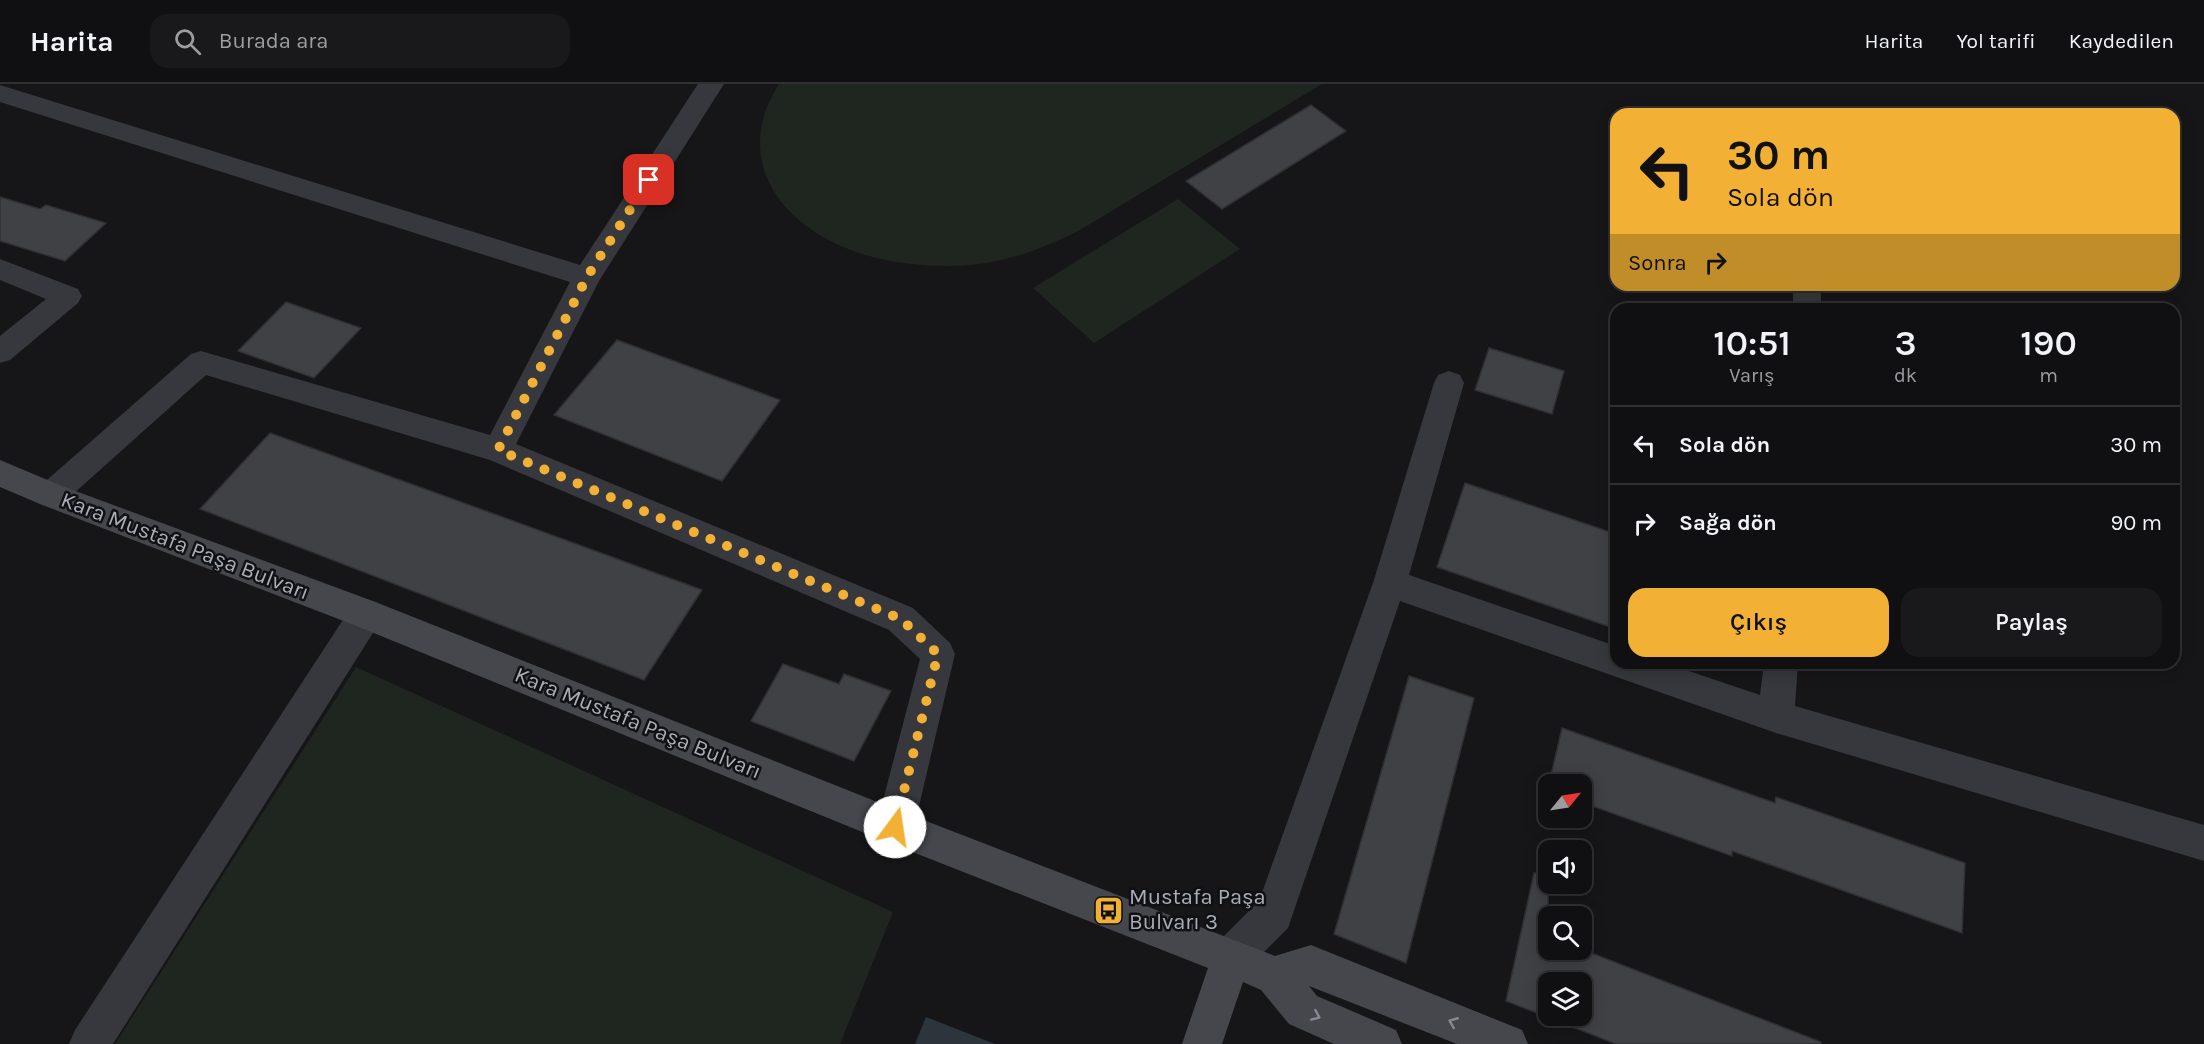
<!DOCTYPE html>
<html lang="tr">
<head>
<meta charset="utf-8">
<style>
  body { margin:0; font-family:Karla,sans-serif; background:#19191b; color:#f1f3f6; height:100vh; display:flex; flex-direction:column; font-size:22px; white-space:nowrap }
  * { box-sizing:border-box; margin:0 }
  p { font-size:20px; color:#9c9d9f }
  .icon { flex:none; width:33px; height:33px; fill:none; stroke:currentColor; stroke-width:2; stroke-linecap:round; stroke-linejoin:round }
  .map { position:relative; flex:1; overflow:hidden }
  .panel { position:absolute; left:1610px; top:219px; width:570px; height:366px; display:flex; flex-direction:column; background:#101012; border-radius:18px; box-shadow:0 3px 15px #0003,0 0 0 2px #303032 }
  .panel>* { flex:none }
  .hud { position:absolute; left:1610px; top:24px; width:570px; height:183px; border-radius:18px; box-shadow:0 3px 15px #0003,0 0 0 2px #303032; background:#f2b134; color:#111; overflow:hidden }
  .needle { width:39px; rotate:60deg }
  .fabs { position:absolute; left:1538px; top:690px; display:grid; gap:12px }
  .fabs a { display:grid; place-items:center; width:54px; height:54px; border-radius:12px; background:#101012; box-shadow:0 3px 15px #0003,0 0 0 2px #303032; font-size:30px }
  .pin { position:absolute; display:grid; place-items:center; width:51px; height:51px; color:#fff; margin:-26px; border-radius:12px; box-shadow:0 3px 9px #0006 }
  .me { position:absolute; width:66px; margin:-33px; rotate:14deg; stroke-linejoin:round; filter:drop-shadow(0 0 4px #0008) }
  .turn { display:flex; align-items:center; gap:21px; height:126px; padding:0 18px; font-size:27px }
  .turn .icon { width:78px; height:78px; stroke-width:2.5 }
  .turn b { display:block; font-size:42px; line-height:51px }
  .then { display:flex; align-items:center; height:57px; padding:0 18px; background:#0003; gap:12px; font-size:22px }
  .eta { display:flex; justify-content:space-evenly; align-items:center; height:102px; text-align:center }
  .eta b { font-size:36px; font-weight:600; line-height:42px }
  .button { display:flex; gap:12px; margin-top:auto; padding:12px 18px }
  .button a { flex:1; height:69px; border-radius:18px; background:#f2b134; color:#111; font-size:24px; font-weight:600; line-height:69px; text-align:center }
  .button a+a { background:#19191b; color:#f1f3f6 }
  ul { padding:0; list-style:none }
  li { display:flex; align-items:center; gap:18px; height:78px; padding:0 18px; border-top:2px solid #303032 }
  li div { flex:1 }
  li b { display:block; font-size:22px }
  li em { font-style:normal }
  header { display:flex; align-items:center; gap:36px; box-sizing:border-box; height:84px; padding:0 30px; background:#101012; border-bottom:2px solid #303032 }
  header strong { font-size:28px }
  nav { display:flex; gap:33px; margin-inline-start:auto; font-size:21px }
  .search { width:420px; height:54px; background:#19191b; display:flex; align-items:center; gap:15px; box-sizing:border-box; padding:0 21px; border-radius:18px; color:#9c9d9f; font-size:22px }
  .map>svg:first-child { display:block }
</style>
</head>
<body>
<header>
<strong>Harita</strong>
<div class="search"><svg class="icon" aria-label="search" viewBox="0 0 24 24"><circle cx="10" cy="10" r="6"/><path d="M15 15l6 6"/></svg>Burada ara</div>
<nav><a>Harita</a><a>Yol tarifi</a><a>Kaydedilen</a></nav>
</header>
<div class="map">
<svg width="2204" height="960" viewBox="0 0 2204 960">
  <rect width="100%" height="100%" fill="#161618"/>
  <!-- green -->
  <path fill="#1e261f" d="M779 0H1322L1080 146C1039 167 996 182 949 182 917 182 882 178 851 166 778 139 732 73 779 0Z
    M1178 115 1240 165 1094 259 1033 204Z
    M356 583 893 828 840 960H115Z"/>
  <!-- water -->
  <path fill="#2c353c" d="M926 933 995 960H915Z"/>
  <!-- building -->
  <path fill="#404145" stroke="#303034" stroke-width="1.5" fill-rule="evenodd" d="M1311 21 1346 47 1222 125 1186 97Z
    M0 113 40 125 46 121 106 139 65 177 0 157Z
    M286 218 361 244 314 294 238 267Z
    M617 256 780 316 722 397 554 331Z
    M1489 264 1564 287 1552 330 1475 306Z
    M270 349 497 431 702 506 644 596 200 425Z
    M1465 399 1616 450V545L1437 483Z
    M783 580 839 600 844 590 891 607 854 677 751 637Z
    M1409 592 1474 614 1406 879 1334 850Z
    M1562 644 1775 719 1776 713 1965 779 1962 849 1732 767V772L1581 718V700H1549Z
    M1534 789 1548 791V866L1581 865 1821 958V960H1616L1506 917ZM1548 898H1581V932H1548Z"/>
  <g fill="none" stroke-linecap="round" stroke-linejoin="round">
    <!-- minor -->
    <path fill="#37383d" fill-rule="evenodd" d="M698 0H724L599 197 516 360 913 524 950 559 955 570 914 743 908 756 895 761 882 756 876 743 920 575 889 546 490 376 206 291 62 420 51 424 40 420 35 411 40 402 191 270 201 267 490 351 570 198 0 18V1L580 181Z
      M0 175 78 205 82 212 78 219 10 276 0 279V252L46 215 0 196Z
      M1793 201H1821V225H1793Z
      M1449 287 1460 291 1464 299 1409 491 1616 562V579H1665L1760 611 1764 579H1798L1795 622 2204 741V777L1776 649 1400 517 1288 844 1245 887 1231 893 1217 887 1211 873 1217 859 1259 817 1373 499 1434 299 1438 291Z
      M366 515 378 519 383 530 378 541 113 960H69L75 946 354 519Z"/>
    <!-- secondary -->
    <path fill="#45474d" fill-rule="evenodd" d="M0 376 62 402 378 519 895 725 1275 872 1311 861 1522 946 1528 960H1457L1309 902 1317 912 1396 946 1402 960H1334L1289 940 1261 906 1243 898 1222 960H1182L1208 884 882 756 354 541 40 420 0 403Z"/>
  </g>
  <!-- one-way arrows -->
  <defs><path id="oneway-chevron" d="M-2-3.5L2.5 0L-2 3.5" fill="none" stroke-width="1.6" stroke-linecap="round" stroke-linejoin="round" transform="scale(1.5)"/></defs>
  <g stroke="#858993">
    <use href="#oneway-chevron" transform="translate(1316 932) rotate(23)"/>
    <use href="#oneway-chevron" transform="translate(1453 938) rotate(-158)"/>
  </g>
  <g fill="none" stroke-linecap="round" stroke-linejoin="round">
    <!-- route -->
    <path stroke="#f2b134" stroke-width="10" stroke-dasharray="0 18" d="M649 96 587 193 498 366 901 535 938 570 895 743"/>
  </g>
  <!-- icons -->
  <defs>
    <symbol id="bus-square" viewBox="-11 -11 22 22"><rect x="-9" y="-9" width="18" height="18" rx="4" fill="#f2b134" stroke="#111113"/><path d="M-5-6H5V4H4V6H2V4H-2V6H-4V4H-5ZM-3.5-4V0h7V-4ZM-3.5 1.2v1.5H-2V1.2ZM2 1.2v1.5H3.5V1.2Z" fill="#111"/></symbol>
  </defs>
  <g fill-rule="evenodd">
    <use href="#bus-square" x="1092" y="810" width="33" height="33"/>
  </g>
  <g text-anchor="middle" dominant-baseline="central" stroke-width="5" stroke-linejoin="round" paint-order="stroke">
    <!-- street labels -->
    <g font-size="22" fill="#a8adb8" stroke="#111113">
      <text transform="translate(185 462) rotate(21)">Kara Mustafa Paşa Bulvarı</text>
      <text transform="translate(638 639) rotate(22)">Kara Mustafa Paşa Bulvarı</text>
    </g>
    <!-- poi labels -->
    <g font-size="22" fill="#a8adb8" stroke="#111113" text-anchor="start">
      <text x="1129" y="813">Mustafa Paşa<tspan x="1129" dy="25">Bulvarı 3</tspan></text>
    </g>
  </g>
</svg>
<div class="fabs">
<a><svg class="needle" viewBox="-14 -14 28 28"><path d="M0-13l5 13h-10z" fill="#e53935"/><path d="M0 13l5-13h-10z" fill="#9c9d9f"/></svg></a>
<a><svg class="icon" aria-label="sound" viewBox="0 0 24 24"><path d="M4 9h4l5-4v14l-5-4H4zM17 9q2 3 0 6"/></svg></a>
<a><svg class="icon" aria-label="search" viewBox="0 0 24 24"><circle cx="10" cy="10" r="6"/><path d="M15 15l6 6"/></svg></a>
<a><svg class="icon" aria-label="layers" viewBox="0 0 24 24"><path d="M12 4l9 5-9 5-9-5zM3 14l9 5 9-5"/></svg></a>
</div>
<div class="pin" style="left:649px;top:96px;background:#d93025"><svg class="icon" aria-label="arrive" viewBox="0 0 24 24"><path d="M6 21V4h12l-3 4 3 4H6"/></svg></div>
<svg class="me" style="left:895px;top:743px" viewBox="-20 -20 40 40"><circle r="19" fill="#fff"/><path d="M0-13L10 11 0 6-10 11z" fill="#f2b134"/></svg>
<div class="hud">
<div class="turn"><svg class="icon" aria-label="left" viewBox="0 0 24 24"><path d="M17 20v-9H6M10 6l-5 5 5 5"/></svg><div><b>30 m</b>Sola dön</div></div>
<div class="then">Sonra<svg class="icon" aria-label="right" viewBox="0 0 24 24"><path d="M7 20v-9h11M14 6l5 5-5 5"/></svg></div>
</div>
<section class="panel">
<div class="eta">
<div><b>10:51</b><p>Varış</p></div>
<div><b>3</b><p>dk</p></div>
<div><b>190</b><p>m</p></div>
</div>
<ul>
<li><svg class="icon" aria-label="left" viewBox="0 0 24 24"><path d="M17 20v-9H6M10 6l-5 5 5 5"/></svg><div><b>Sola dön</b></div><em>30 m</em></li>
<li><svg class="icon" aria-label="right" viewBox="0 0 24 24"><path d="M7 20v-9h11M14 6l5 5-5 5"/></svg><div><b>Sağa dön</b></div><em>90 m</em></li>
</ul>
<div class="button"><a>Çıkış</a><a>Paylaş</a></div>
</section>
</div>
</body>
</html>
